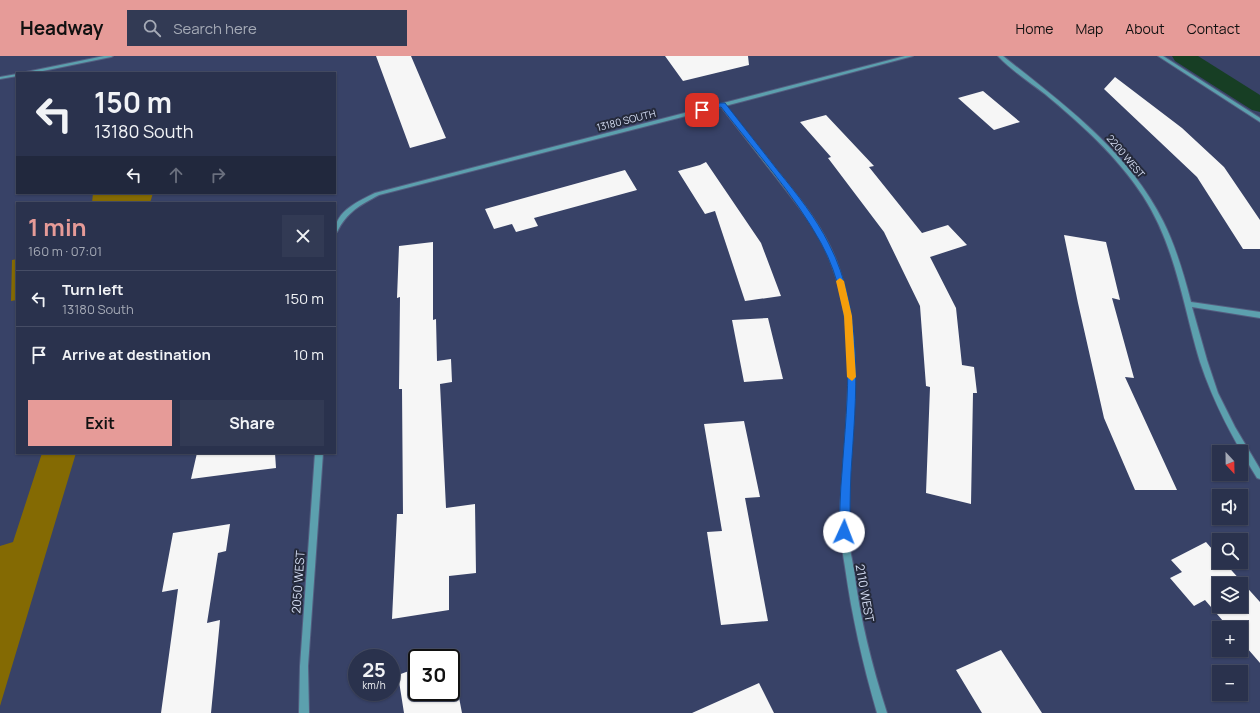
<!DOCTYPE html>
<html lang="en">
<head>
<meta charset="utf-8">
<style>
  body { margin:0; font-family:Manrope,sans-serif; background:#323a54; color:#f1f3f6; height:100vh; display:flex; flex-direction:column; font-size:15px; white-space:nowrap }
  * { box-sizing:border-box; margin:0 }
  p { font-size:13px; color:#a5aab6 }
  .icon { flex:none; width:22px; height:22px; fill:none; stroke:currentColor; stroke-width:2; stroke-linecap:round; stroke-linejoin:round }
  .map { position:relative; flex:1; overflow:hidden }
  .details { position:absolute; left:16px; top:146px; width:320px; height:252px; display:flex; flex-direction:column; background:#2a324d; border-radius:0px; box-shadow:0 1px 3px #0004,0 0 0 1px #464d65 }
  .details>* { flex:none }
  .hud { position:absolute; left:16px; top:16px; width:320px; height:122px; border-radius:0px; box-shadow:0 1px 3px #0004,0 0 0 1px #464d65; background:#2a324d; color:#f1f3f6; overflow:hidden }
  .needle { width:26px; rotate:158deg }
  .tools { position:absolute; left:1212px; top:389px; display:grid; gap:8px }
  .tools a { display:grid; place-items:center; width:36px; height:36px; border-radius:0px; background:#2a324d; box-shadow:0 1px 3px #0004,0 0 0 1px #464d65; font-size:20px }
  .speed { position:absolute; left:348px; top:593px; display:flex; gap:8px; font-size:20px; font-weight:700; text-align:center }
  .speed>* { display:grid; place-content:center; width:52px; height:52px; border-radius:50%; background:#2a324d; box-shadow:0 1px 3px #0004,0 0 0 1px #464d65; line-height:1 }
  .speed small { font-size:10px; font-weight:400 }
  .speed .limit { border:2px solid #111; border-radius:6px; background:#fff; color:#111 }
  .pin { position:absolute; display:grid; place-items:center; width:34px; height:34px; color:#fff; margin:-17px; border-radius:8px; box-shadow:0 2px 6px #0006 }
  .me { position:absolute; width:44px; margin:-22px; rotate:2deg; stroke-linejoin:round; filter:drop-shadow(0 0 3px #0008) }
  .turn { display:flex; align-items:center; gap:14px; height:84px; padding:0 12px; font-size:18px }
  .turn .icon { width:52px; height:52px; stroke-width:2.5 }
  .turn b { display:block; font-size:28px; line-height:34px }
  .lanes { display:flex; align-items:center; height:38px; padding:0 12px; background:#0003; justify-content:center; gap:20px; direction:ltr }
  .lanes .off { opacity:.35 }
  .round { display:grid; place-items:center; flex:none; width:42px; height:42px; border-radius:0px; background:#323a54 }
  .head { display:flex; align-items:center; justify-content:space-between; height:68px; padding:0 12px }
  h1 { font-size:24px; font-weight:700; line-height:30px; color:#e69b98 }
  .action { display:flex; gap:8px; margin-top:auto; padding:8px 12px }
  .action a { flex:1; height:46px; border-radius:0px; background:#e69b98; color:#111; font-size:16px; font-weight:700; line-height:46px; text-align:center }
  .action a+a { background:#323a54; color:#f1f3f6 }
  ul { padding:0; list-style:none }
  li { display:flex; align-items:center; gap:12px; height:56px; padding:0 12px; border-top:1px solid #464d65 }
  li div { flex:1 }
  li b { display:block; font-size:15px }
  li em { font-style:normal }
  header { display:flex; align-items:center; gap:24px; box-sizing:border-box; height:56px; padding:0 20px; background:#e69b98; color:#111 }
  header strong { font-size:19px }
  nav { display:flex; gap:22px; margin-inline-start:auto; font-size:14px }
  .search { width:280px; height:36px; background:#323a54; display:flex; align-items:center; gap:10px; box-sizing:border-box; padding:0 14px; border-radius:0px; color:#a5aab6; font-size:15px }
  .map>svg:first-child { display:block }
</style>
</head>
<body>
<header>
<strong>Headway</strong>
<div class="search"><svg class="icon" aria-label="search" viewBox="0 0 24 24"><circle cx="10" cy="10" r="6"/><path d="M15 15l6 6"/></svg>Search here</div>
<nav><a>Home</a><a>Map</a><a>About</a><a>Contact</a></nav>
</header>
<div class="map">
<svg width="1260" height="657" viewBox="0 0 1260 657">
  <rect width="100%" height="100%" fill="#384267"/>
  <!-- green -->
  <path fill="#846a03" d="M93 137H153L150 147H92Z
    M17 203V244L11 245 12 204Z
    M42 397H76L0 650V490L13 486Z"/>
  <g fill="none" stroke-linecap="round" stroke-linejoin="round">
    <!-- canal -->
    <path fill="#173e24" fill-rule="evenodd" d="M1172 0H1198L1260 39V56L1252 54 1175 5Z"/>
  </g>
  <!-- building -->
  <path fill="#f6f6f6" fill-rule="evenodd" d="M376 0H411L446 82 410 92Z
    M665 0H748L749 9 683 25Z
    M1115 21 1182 72 1224 111 1260 164V193H1243L1197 121 1104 33Z
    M983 35 1020 66 994 74 958 42Z
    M826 59 874 110 869 111 922 177 948 169 967 189 930 201 956 252 962 309 974 311 977 337H973L971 448 926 437 930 331 926 330 920 250 884 176 828 102 831 101 800 66Z
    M706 106 761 187 781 240 745 245 715 155 705 158 678 115 700 109Z
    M625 114 637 134 534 162 538 170 516 176 512 168 494 173 485 153Z
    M1064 179 1106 186 1120 244 1112 242 1134 322 1125 321 1177 434H1135L1104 362 1078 247Z
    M433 186V264L436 263 437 305 451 303 452 326 440 328 446 452 475 448 476 517 449 520V554L392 563 397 458H403L402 333H399L400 241 397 242 399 190Z
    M768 262 783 323 744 326 732 264Z
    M744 365 760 441 745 442 768 565 721 569 707 476 722 475 704 368Z
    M197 397H275L276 412 191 423Z
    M230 468 226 495 218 497 207 567 220 564 211 657H161L178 533 162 536 173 477Z
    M1206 486 1219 501V506H1224L1260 546V607L1241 585V572H1229L1205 544 1194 550 1170 522 1182 516 1171 504ZM1219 528H1241V550H1219Z
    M1001 594 1042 657H982L956 614Z
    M451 600 462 657H404L398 619 417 612V636H451V602H445Z
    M759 627 774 657H692Z"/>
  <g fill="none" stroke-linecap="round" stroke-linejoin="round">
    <defs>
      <path id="minor" d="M104 0H113L111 1 33 17H24L26 16Z
        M905 0H913L725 50C743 71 761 94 778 116 802 145 827 176 839 212 860 273 856 337 851 400 850 425 847 450 848 475 848 488 852 501 854 514 860 563 872 610 887 657H877C863 609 852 561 845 511 843 499 841 487 840 475 839 456 841 436 843 417 847 349 857 276 832 210 820 176 797 148 775 120 757 97 739 74 721 51L379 139C360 149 347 156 337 176H335C335 155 359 145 375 137Z
        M998 0H1003C1063 48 1128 95 1163 165 1176 191 1184 219 1191 246L1260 256V262L1192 251 1207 304 1218 337 1235 371 1260 413V423L1257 422C1234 385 1214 348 1200 306 1183 250 1176 191 1143 140 1117 100 1081 68 1045 38 1029 26 1011 14 998 0Z
        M1158 0H1163L1260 62V66Z
        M17 18V20L0 23V21Z
        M315 397H323L308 610 309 657H299L300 610Z"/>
    </defs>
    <!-- minor casing -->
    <use href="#minor" stroke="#545e80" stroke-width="2"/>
    <!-- minor -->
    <use href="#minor" fill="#5ca0ae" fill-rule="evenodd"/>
  </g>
  <!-- route -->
  <path fill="#1a73e8" stroke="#114b97" d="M720 47H725C743 70 761 93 779 116 797 138 816 162 829 188 865 258 856 340 851 416 850 436 850 456 850 476L848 480 844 481 841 480 839 476C840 456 840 436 842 416 847 342 859 256 821 187 794 138 755 95 721 51L702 56 698 54Z"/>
  <!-- slow -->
  <path fill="#f59e0b" d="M840 222 844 225 852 260 856 321 852 325 847 321 844 260 836 225Z"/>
  <g text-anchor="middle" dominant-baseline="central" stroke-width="4" stroke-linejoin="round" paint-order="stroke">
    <!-- far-street labels -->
    <g font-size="10" fill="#d6def4" stroke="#252a3b">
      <text transform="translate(626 64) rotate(-14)">13180 SOUTH</text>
      <text transform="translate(1126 100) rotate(50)">2200 WEST</text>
    </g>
    <!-- street labels -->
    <g font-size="12" fill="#d6def4" stroke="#252a3b">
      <text transform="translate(298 526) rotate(-86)">2050 WEST</text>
      <text transform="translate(865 537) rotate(80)">2110 WEST</text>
    </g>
  </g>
</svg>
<div class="tools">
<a><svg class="needle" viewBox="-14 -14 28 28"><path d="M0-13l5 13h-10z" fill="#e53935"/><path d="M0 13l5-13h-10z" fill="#a5aab6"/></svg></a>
<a><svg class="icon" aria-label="sound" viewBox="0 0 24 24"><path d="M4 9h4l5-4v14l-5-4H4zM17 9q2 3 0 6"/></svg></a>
<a><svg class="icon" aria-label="search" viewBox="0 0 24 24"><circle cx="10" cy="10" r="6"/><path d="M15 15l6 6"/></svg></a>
<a><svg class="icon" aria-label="layers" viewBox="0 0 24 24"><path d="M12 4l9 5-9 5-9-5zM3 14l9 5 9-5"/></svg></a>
<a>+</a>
<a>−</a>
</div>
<div class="speed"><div>25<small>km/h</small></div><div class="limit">30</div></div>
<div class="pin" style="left:702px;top:54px;background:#d93025"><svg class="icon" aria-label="arrive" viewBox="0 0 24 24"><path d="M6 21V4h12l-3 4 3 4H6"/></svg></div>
<svg class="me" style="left:844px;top:476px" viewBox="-20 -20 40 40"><circle r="19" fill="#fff"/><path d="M0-13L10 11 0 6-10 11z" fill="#1a73e8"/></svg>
<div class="hud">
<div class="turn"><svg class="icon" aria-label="left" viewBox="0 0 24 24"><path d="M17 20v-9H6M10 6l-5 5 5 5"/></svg><div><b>150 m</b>13180 South</div></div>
<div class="lanes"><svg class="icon" aria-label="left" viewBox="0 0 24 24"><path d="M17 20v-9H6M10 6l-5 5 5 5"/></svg><svg class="icon off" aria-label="ahead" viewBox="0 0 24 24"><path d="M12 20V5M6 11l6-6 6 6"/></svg><svg class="icon off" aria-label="right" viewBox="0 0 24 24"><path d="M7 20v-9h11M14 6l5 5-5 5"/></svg></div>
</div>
<section class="details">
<div class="head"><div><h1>1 min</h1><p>160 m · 07:01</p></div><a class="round"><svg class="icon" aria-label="close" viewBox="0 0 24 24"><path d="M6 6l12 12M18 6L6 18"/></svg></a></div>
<ul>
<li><svg class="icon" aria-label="left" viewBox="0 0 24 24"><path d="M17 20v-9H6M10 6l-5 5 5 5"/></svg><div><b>Turn left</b><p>13180 South</p></div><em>150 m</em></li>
<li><svg class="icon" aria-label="arrive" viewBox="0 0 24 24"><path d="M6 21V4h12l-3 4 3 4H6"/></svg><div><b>Arrive at destination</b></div><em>10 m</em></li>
</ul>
<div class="action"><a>Exit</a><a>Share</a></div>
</section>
</div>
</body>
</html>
